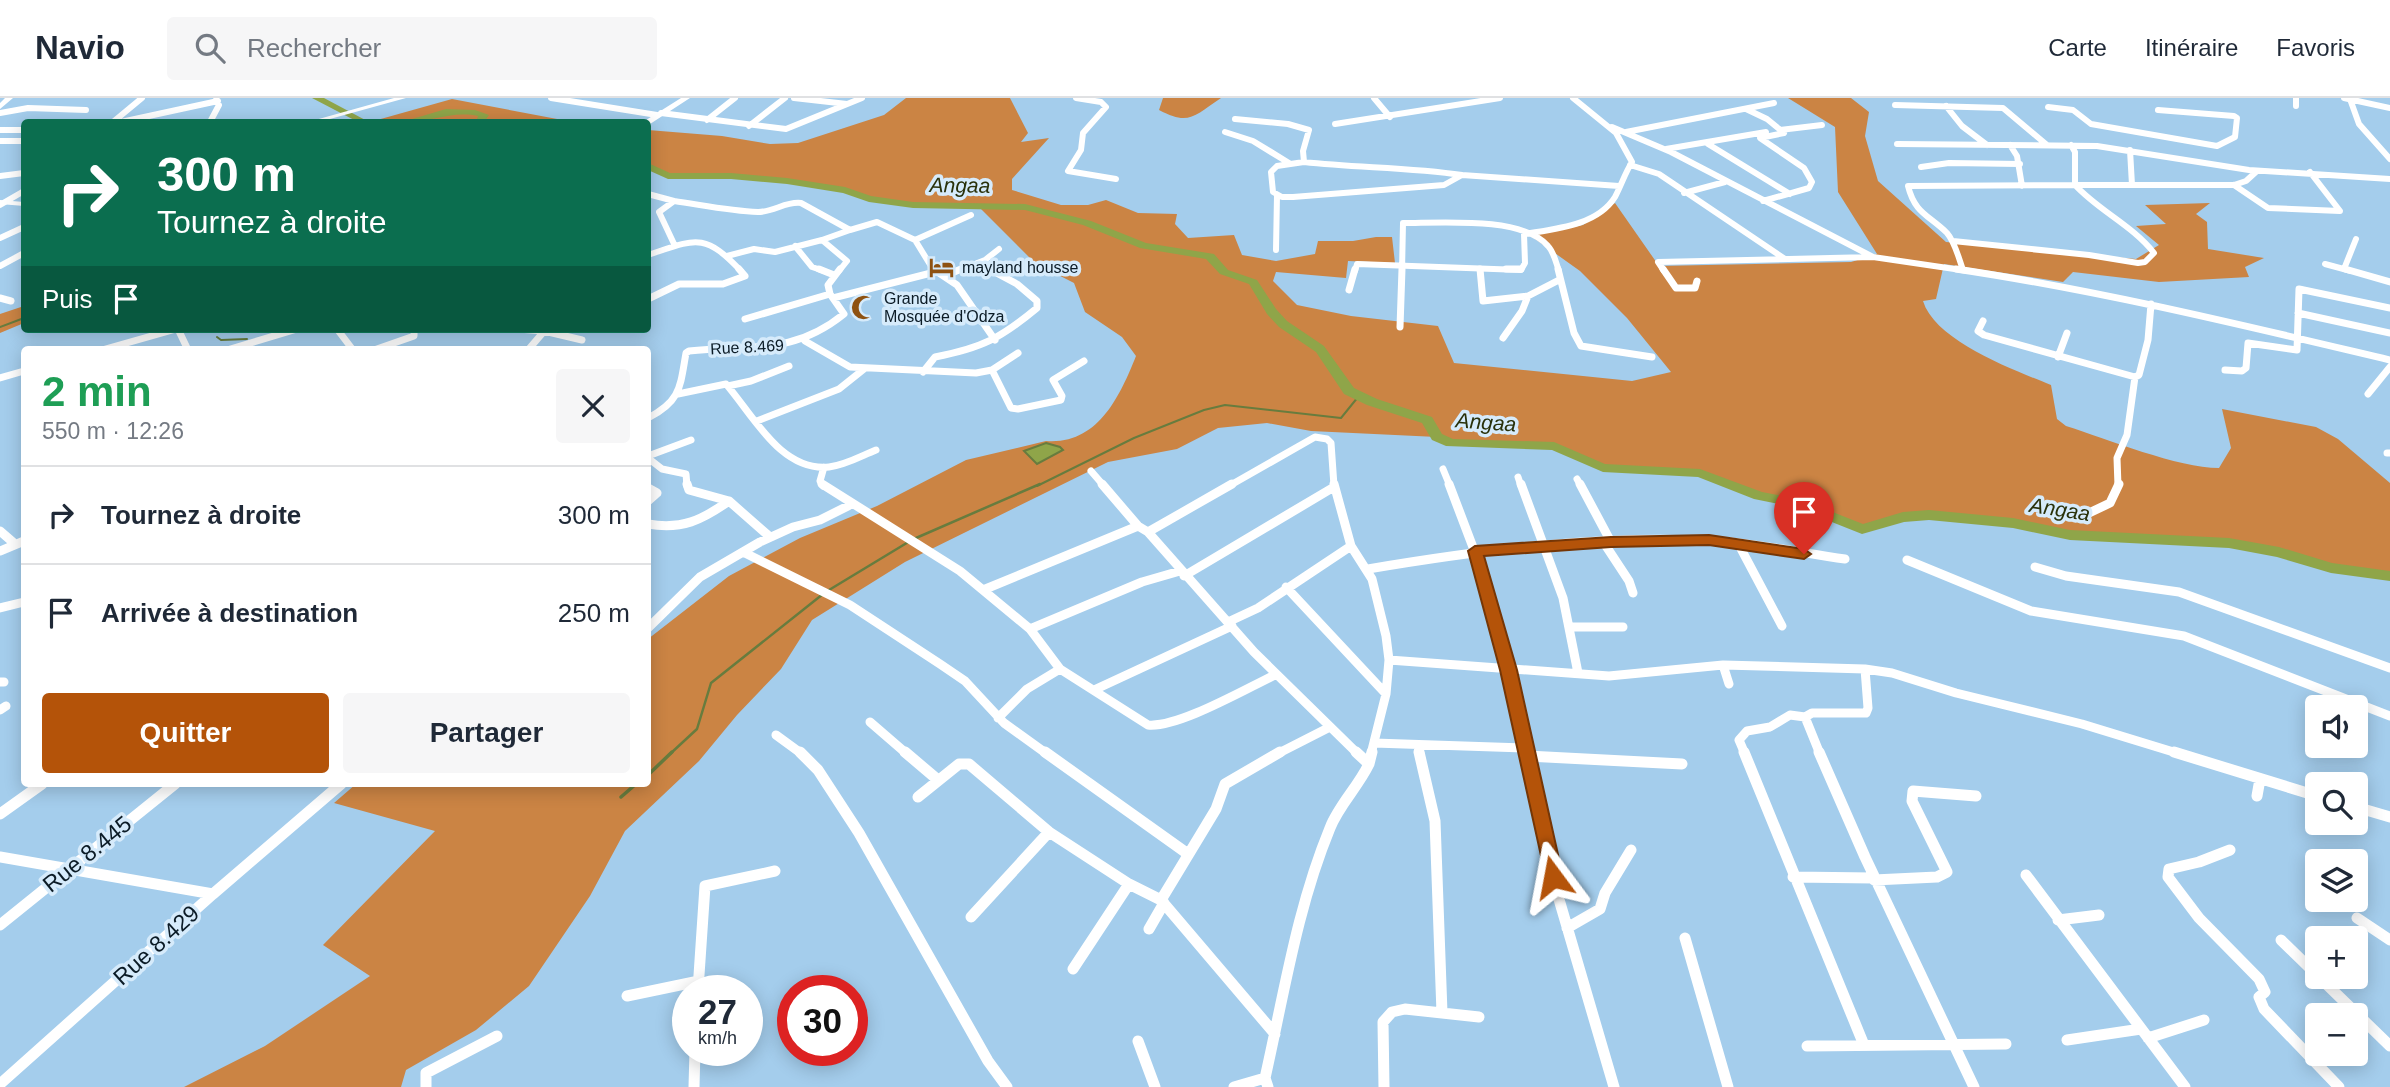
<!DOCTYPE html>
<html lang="fr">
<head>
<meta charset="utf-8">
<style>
  body { margin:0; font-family:Arial,sans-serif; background:#f6f6f7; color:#1f2937; height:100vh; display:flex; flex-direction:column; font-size:26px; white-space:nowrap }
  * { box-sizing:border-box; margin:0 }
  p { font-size:23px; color:#747a83 }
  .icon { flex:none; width:38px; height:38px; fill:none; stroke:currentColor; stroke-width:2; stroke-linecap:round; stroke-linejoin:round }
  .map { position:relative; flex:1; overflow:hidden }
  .details { position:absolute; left:21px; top:248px; width:630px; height:441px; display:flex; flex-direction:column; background:#fff; border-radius:7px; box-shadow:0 4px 18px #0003 }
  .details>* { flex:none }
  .banner { position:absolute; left:21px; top:21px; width:630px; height:214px; border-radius:7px; box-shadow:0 4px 18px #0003; background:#0b6e4f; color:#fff; overflow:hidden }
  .controls { position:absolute; left:2305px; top:597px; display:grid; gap:14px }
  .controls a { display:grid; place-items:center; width:63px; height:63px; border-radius:7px; background:#fff; box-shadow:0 4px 18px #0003; font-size:35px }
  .speed { position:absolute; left:672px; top:877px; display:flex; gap:14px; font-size:35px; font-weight:700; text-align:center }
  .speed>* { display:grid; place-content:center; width:91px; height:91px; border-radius:50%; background:#fff; box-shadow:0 4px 18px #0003; line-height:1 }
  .speed small { font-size:18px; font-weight:400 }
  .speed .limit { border:10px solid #d22; background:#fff; color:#111 }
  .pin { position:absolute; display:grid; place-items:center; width:60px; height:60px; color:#fff; margin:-72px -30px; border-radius:50% 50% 50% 0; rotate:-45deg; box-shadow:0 0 7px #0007 }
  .pin .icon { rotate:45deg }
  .me { position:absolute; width:77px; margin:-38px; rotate:347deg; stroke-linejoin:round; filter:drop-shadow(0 0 5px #0008) }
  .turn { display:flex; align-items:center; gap:24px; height:147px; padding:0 21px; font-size:32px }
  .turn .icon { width:91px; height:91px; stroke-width:2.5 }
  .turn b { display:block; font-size:49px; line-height:60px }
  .then { display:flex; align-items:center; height:66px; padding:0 21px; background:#0003; gap:14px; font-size:26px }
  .round { display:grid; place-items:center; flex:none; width:74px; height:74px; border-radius:7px; background:#f6f6f7 }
  .summary { display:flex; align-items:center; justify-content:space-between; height:119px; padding:0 21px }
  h1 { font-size:42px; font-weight:600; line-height:52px; color:#1e9e55 }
  .primary-button { display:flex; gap:14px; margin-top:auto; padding:14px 21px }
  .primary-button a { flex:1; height:80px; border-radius:7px; background:#b45309; color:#fff; font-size:28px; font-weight:600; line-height:80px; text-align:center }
  .primary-button a+a { background:#f6f6f7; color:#1f2937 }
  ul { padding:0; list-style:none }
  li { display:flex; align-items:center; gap:21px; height:98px; padding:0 21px; border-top:2px solid #e0e1e3 }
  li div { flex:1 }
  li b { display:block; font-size:26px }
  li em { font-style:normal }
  header { display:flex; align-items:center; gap:42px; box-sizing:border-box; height:98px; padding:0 35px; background:#fff; border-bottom:2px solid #e0e1e3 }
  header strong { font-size:33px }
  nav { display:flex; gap:38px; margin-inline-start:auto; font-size:24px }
  .search { width:490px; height:63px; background:#f6f6f7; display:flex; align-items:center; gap:18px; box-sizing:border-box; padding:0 24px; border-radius:7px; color:#747a83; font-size:26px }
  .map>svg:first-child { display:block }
</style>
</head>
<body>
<header>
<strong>Navio</strong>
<div class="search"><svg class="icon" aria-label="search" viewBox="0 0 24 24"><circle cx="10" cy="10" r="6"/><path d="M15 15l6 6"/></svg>Rechercher</div>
<nav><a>Carte</a><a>Itinéraire</a><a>Favoris</a></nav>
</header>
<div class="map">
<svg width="2390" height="989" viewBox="0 0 2390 989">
  <rect width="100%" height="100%" fill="#a4cdec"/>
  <!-- green -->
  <path fill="#cb8444" d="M906 0H1010L1028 35 1021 44 1049 40 1012 81V92L1061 107H1088L1106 102 1138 115 1177 116 1175 126 1188 140 1234 137 1242 157 1276 163 1315 156 1318 143H1353L1376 139H1392L1395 165 1348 163 1346 180 1276 174 1273 183 1297 207 1351 218 1438 228 1454 265 1632 283 1671 274 1627 220 1580 173 1531 138 1583 127 1615 105 1659 168 1851 164 1877 156 1838 94 1835 29 1788 0H1851L1869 14 1865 38 1878 83 1946 144 2136 161 2159 147 2136 128 2166 126 2145 107 2210 105 2196 116 2207 124 2208 151 2264 160 2245 169 2249 179 2159 184 2073 174 2063 184 1944 166 1936 201 1923 203C1935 243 2014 272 2051 287L2057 321 2066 328C2107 341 2178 370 2219 370L2231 350 2222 311 2316 329 2338 341 2390 385V478L2331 470 2279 454 2229 445 2070 437 2013 425 1929 417 1903 419 1862 431 1797 405 1759 398 1700 375 1603 370 1554 348 1451 345 1437 339 1311 333 1267 325 1218 330 1177 351 1108 364 905 464 812 522 781 571 737 617 699 663 625 733 590 798 529 888 476 932 406 972 401 989H184L265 948 370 878 323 847 435 733 334 705 356 686H648V541L729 478 800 440 877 408 966 362 1046 343C1098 347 1120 298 1136 258L1122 239 1085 214 1074 185 1035 165 977 107H913L869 101 845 92 787 83 731 78H668L648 71V32L722 38 770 46 798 45 884 17Z
    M1163 0H1221C1194 18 1189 28 1159 12Z
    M452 1 573 24H370Z
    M24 208V225L0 235V216Z"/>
  <!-- water -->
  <path fill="#8fa549" stroke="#677c3e" stroke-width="2" d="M1046 345 1060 349 1063 352 1037 366 1024 353Z"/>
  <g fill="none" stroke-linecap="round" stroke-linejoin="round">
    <!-- stream-far2 -->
    <path stroke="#677c3e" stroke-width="2" d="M0 229 24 220
      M217 239 221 242 247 241
      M1037 388 1134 340 1204 312 1225 307 1341 320 1358 299"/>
    <!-- stream-far1 -->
    <path stroke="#677c3e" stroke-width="2.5" d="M916 440 1040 386
      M829 492 910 443
      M670 656 697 631 711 585 823 496"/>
    <!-- stream -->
    <path stroke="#677c3e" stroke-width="3.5" d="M648 677 672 654
      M621 699 636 686"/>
    <!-- river -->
    <path fill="#8fa549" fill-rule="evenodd" d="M312 0H324L369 24H358Z
      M446 11 475 12 489 17 484 24H476L478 18C450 12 428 26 402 24Z
      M648 65 670 75H731L787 80 845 89 871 98 913 104 1025 106 1091 123 1146 145 1214 156 1228 172 1257 182 1276 211 1287 223 1324 248 1354 290 1377 301 1432 319 1442 336 1453 341 1554 344 1605 366 1700 371 1762 394 1802 402 1863 426 1903 414 1929 412 2013 420 2070 432 2229 440 2279 449 2332 465 2390 473V483L2331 475 2277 459 2229 450 2070 442 2013 430 1929 422 1904 424 1862 436 1794 409 1754 401 1698 379 1603 374 1552 352 1446 348 1432 342 1422 325 1367 307 1344 296 1316 254 1279 229 1267 216 1249 186 1220 176 1206 161 1140 150 1083 127 1025 112 913 110 869 104 843 95 787 86 731 81H668L648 72Z"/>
    <!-- street-far3 -->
    <path stroke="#fff" stroke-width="6" d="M551 0 657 17
      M794 0 847 6
      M1076 0 1101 4 1106 9 1083 35 1081 52 1068 73 1116 81
      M1374 0 1390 19
      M2296 0V8
      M2344 0 2390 10
      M2350 1 2359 26 2390 61
      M1895 7 2003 10 2047 47
      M1946 8 1962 28 1987 47
      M2048 9 2073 12 2091 26 2217 48 2235 39 2237 20 2234 18 2158 12
      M1746 11 1767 21 1784 35 1760 40 1804 70 1812 84 1809 90 1763 103
      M0 15 28 10 86 12
      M661 15 786 31 862 0
      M1235 21 1288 26 1309 32 1303 53 1304 64
      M707 22 735 0
      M113 24 142 0
      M121 24 218 3
      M210 24 219 7 216 2
      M1335 26 1500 0
      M749 28 785 0
      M1612 29 1671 54 1873 159
      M0 32H24
      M1780 32 1822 27
      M1225 34 1253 43 1289 65
      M1626 34 1774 5
      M0 43H24
      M1708 46 1790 96
      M1897 46 2097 48 2249 72 2390 81
      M2010 47 2017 58 2022 88
      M2071 47 2075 54V87H2234L2246 83 2257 73
      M1666 51 1766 34
      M2130 52 2132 87
      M1304 64C1357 70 1409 69 1462 77L1444 87 1293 99H1282L1273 94 1271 74 1277 68Z
      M1630 67 1659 76 1785 161
      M1921 69 1949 65 2020 66
      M1462 77 1619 88
      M0 78 24 75
      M2234 87 2268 110 2340 113 2310 74
      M1684 95 1725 84
      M648 96 674 103
      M0 107 24 93
      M850 132 877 124 915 142 934 173
      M0 140 24 129
      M915 142 971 117
      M1953 143 2089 157 2138 165 2145 164 2154 155C2132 127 2099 113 2075 87L1908 88C1915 116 1929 117 1947 135 1955 144 1959 161 1963 172
      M675 148 659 114 674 103C702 107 730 113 758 114 774 114 786 103 801 105L850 132 822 142 847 163 839 173
      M795 148 812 169 824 173
      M1276 152 1277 97
      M648 157C696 141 704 134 741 173
      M727 158 754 151 775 154 822 142
      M978 166 992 173
      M2325 166 2351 173
      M0 168 24 155
      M2344 171 2356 141
      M957 173 985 162 999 151
      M1355 173 1357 166 1521 172 1525 165 1524 136C1554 131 1597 128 1615 99 1621 88 1625 75 1632 64L1616 35 1573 0
      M1402 173 1403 125C1439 125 1523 118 1548 148 1554 154 1556 165 1559 173
      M1664 173 1658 164 1873 159 1968 173"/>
    <!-- street-far2 -->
    <path stroke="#fff" stroke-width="7" d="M819 171 834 177
      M933 171 957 187 995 242
      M1480 171 1483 203 1528 198 1559 182
      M1506 171H1521
      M1558 171 1574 235 1581 248 1652 259
      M1663 171 1676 190H1695L1697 183
      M1956 171C2103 193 2246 228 2390 262
      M2345 171 2390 184
      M945 178 961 171
      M1349 192 1355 171
      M0 200 11 203
      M833 200 935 174
      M648 201 679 186H723L745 178 739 171
      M2298 215 2390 235
      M745 221 830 196
      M1983 223 1978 233 1984 237 2135 279 2139 277 2148 242 2151 206
      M1400 229 1402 171
      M178 231 188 252
      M337 231 353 252
      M518 231 544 233 582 242
      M1503 240 1522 213 1528 198
      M805 243 850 269 976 275 992 272 1018 255
      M102 252 176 231
      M227 252 297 231
      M374 252 414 238V231
      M528 252 546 231
      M2058 259 2067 235
      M992 272 1011 310 1018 311 1061 302 1062 298 1053 282 1084 263
      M2225 272 2242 273 2246 270 2248 245 2297 252 2299 191 2390 210
      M923 274 935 259C982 250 1001 240 1037 210V203L1017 186 989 171
      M0 280 24 273
      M728 288 751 283 789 268
      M678 296 726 286C753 317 781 374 829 369 846 367 861 358 876 352
      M2368 296 2390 269
      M648 320C681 303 680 289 686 255L689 253C750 246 792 258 844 216L830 196 828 187 840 171
      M757 323 839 291 864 271
      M2387 355H2390
      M648 358 691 342
      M648 360 662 371 686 376 687 388
      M1443 371 1450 388
      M1091 373 1104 388
      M1518 379 1521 388
      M1577 381 1581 388
      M823 388 820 383 824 369
      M1229 388 1315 339 1327 341 1331 345 1334 388
      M2118 388 2117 360 2127 337 2135 279"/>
    <!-- street-far1 -->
    <path stroke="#fff" stroke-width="9" d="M687 386 689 392 729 403 770 439
      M822 386 960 473 1030 531 1060 571 1148 627C1178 630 1245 591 1275 577
      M1102 386 1138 428
      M1232 386 1148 434 1254 554 1358 656
      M1334 386 1351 448 1372 481 1386 538 1389 562 1386 596 1371 656
      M1449 386 1482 473 1509 572 1527 656
      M1521 386 1563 500 1578 575
      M1580 386 1611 444
      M648 390 657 395 648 403
      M2089 415 2110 405 2119 386
      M648 426C682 432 702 422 729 403
      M0 433 15 446
      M1604 445 1629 483 1633 495
      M1739 447 1782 528
      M0 453 24 443
      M743 454 850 507 940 566 965 583 1004 625 1047 656
      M1907 462 2031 513 2184 538 2390 618
      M2035 469 2066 478 2179 494 2390 570
      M1368 471C1480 452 1605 436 1718 443 1760 446 1803 455 1845 461
      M1184 478 1334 389
      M1286 489 1386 596
      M983 492 1138 428 1148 434
      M0 510 24 504
      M1228 524 1258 510 1351 448
      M1573 529H1623
      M648 530 700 479 760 444 793 429 820 422 848 408
      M1030 531 1142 484 1180 473
      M1389 562 1609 578 1723 567 1865 571 1892 575 1956 595 2082 626 2180 656
      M1723 567 1729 586
      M0 584H4
      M1094 592 1232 528
      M0 612 6 608
      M1805 619 1820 656
      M998 620 1027 591 1060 571
      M870 624 907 656
      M776 637 802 656
      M1374 645 1524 650
      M1418 648 1420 656
      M1277 656 1328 630
      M1745 656 1739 642 1747 633 1770 629 1790 617 1805 619 1812 615H1866L1868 610 1865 571"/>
    <!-- street -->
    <path stroke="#fff" stroke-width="11" d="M800 654 818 672 859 735 988 963 1007 989
      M905 654 938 682
      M1045 654 1188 756
      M1356 654 1369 666
      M1419 654 1435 723 1442 915
      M1527 654 1558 798 1614 989
      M1744 654 1864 947
      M1819 654 1865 759 1974 989
      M2174 654 2317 698
      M1527 658 1682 666
      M1369 666 1372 654
      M2257 698 2260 681
      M918 699 959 666H969L1049 734 1129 786 1161 802 1275 936
      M2356 709 2390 719
      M0 716 42 686
      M2230 752 2199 764 2169 771 2168 779 2199 820 2259 881 2265 894 2259 899 2264 911 2339 989
      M0 759 213 796 0 986
      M2026 777 2185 989
      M1793 779 1873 780
      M1874 782 1937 779 1947 774 1912 703 1913 693 1976 698
      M213 796 341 686
      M1161 802 1216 711 1225 686 1280 654
      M971 819 1049 734
      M2357 820 2390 842
      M2058 822 2099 817
      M0 827 175 686
      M1567 830 1600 811 1605 795 1631 752
      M1149 831 1164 805
      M1685 840 1728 989
      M2281 842 2390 948
      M1073 871 1129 786
      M698 892 705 788 775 773
      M627 898 699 883
      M2148 940 2204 922
      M2067 942 2141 931
      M1138 943 1155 989
      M1807 948 2006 946
      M426 989V975L497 938
      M694 989 695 952
      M1234 989 1265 980
      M1268 989 1265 980C1284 896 1297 810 1330 730 1339 707 1358 689 1369 666
      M1384 989 1383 924 1392 914 1405 911 1479 919"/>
    <!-- secondary -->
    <path fill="#fff" fill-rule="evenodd" d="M5 0H13L0 11V5Z
      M394 0H406L319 24H308Z
      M681 0H690L650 26 643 24Z
      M0 102 24 104V108L0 106Z"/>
  </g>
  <!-- route -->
  <path fill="#b45309" stroke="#753606" stroke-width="2" d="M1709 437 1804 451 1811 456 1804 461 1709 447 1611 449 1484 458 1517 572 1563 779 1560 785 1553 787 1547 785 1500 572 1468 453 1475 448 1611 439Z"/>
  <!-- icons -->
  <defs>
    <symbol id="hotel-bare" viewBox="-9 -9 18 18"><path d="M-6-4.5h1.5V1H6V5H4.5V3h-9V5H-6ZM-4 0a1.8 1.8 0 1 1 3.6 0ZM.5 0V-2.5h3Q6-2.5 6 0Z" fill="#8e5212" stroke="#d6ebfb" stroke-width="2.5" paint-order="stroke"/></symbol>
    <symbol id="mosque-bare" viewBox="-9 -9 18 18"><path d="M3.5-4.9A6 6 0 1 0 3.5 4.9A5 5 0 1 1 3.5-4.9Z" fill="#8e5212" stroke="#d6ebfb" stroke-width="2.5" paint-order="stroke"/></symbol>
  </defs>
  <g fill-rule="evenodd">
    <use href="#hotel-bare" x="924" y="152" width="35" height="35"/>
    <use href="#mosque-bare" x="846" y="192" width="35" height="35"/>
  </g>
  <g text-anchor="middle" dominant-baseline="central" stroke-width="7" stroke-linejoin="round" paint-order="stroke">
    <!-- far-poi labels -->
    <g font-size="16" fill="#0b1b26" stroke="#d6ebfb" text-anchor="start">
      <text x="962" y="169">mayland housse</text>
      <text x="884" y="200">Grande<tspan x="884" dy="18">Mosquée d'Odza</tspan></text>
    </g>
    <!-- far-street labels -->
    <g font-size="16" fill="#0b1b26" stroke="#d6ebfb">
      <text transform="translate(747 249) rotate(-3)">Rue 8.469</text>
    </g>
    <!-- water labels -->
    <g font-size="21" font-style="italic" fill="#29310a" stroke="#d6ebfb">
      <text transform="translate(960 87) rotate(1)">Angaa</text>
      <text transform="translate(1486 324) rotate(4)">Angaa</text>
      <text transform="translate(2060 411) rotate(9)">Angaa</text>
    </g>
    <!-- near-street labels -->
    <g font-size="23" fill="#0b1b26" stroke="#d6ebfb">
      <text transform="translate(87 756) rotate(-39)">Rue 8.445</text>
      <text transform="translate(156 847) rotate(-42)">Rue 8.429</text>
    </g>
  </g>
</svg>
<div class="controls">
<a><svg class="icon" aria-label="sound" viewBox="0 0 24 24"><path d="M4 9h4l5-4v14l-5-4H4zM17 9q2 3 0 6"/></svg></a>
<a><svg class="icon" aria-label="search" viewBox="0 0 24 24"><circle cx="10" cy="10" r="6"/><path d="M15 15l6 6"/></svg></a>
<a><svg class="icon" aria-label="layers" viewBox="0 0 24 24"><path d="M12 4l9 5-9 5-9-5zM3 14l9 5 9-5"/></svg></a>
<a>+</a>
<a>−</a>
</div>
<div class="speed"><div>27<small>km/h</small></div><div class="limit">30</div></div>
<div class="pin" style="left:1804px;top:456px;background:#d93025"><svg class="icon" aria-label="arrive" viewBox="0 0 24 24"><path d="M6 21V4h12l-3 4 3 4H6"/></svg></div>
<svg class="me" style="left:1553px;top:779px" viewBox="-20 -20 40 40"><path d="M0-17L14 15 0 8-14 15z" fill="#b45309" stroke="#fff" stroke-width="4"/></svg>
<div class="banner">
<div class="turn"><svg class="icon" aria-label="right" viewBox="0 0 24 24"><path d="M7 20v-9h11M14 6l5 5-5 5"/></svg><div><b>300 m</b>Tournez à droite</div></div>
<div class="then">Puis<svg class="icon" aria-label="arrive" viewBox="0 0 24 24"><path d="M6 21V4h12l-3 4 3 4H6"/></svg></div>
</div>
<section class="details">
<div class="summary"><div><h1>2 min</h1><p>550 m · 12:26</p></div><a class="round"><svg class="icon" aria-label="close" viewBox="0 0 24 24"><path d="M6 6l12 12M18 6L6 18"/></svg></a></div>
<ul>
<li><svg class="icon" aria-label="right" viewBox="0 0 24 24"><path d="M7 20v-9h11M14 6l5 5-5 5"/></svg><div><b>Tournez à droite</b></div><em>300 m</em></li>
<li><svg class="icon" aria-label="arrive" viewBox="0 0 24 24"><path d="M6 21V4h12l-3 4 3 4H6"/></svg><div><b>Arrivée à destination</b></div><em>250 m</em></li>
</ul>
<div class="primary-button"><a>Quitter</a><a>Partager</a></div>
</section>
</div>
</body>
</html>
